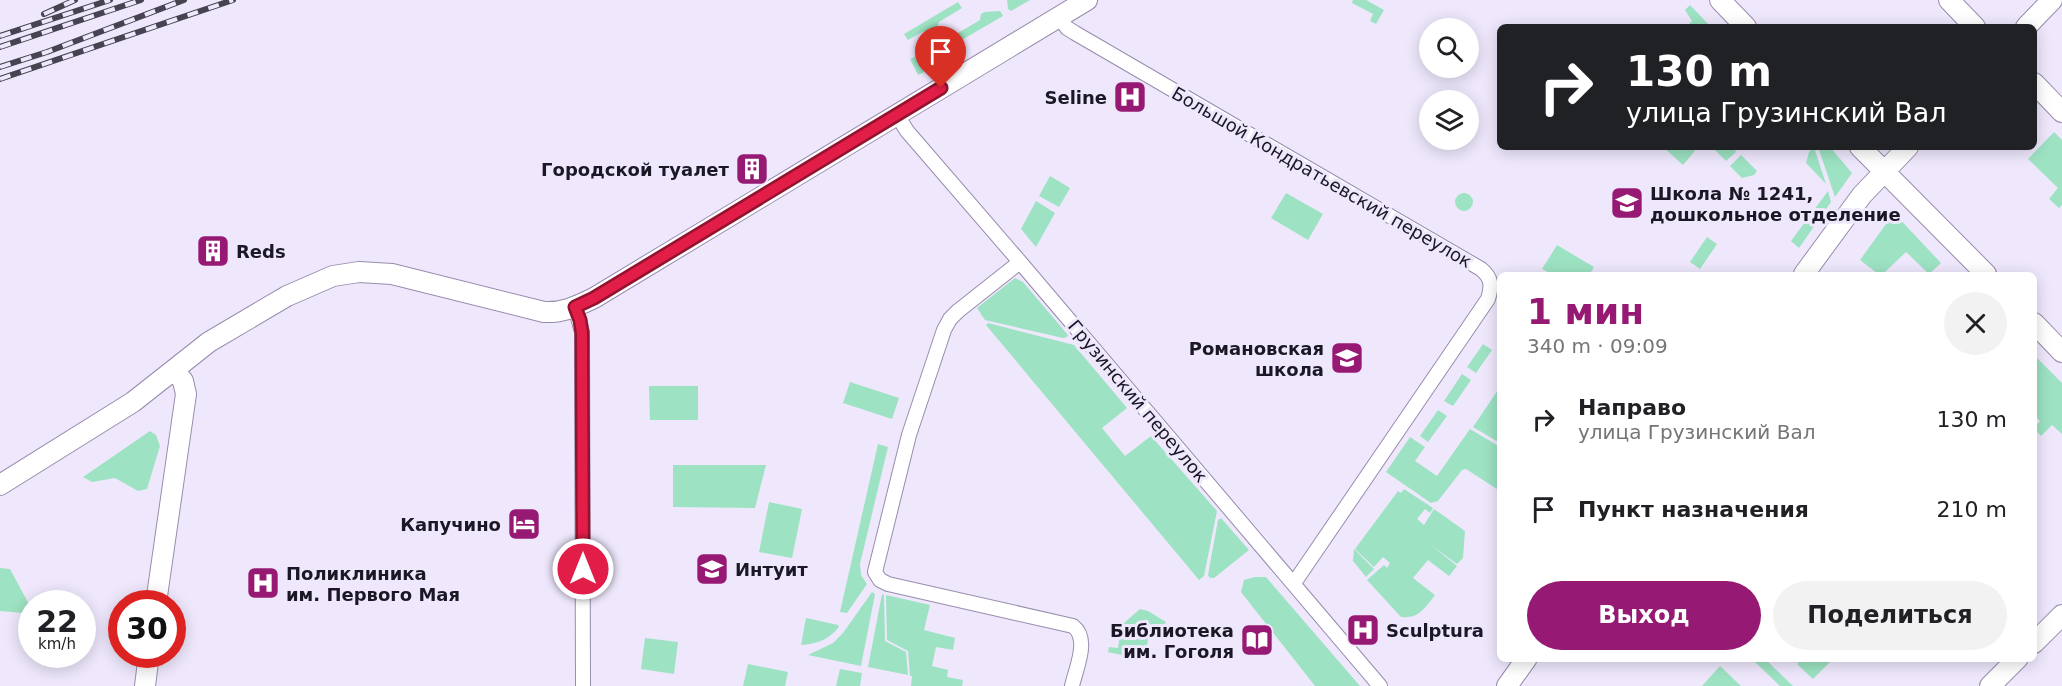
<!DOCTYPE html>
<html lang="ru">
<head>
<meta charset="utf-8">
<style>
  body { margin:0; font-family:"DejaVu Sans",sans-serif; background:#f2f2f2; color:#202124; height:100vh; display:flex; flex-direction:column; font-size:22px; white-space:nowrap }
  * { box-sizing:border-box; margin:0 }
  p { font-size:20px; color:#757577 }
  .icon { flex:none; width:33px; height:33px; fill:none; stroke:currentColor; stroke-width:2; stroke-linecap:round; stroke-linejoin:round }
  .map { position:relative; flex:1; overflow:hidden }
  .sheet { position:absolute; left:1497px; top:272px; width:540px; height:390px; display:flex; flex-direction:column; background:#fff; border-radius:9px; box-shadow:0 3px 15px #0003 }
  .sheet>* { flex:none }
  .guide { position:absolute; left:1497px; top:24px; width:540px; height:126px; border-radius:9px; box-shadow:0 3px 15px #0003; background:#202124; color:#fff; overflow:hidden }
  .fabs { position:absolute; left:1419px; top:18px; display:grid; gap:12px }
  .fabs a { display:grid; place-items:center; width:60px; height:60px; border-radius:50%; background:#fff; box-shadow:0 3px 15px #0003; font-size:30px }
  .speed { position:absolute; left:18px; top:590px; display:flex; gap:12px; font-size:30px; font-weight:700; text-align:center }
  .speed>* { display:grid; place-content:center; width:78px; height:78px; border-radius:50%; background:#fff; box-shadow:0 3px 15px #0003; line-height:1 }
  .speed small { font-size:15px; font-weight:400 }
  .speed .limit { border:9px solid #d22; background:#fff; color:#111 }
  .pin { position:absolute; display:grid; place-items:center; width:51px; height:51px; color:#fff; margin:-62px -26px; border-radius:50% 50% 50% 0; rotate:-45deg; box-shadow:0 0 6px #0007 }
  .pin .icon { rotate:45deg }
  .me { position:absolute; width:66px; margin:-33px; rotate:0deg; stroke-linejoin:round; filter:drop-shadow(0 0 4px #0008) }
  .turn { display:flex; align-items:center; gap:21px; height:126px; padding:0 30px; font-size:27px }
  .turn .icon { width:78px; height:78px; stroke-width:2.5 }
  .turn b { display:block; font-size:42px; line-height:51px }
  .round { display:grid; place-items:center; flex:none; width:63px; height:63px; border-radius:32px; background:#f2f2f2 }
  .headline { display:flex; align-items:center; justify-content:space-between; height:102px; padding:0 30px }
  h1 { font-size:36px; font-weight:600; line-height:45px; color:#961a73 }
  .action { display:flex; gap:12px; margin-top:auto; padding:12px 30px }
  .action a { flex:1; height:69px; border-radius:36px; background:#961a73; color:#fff; font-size:24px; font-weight:600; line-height:69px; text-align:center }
  .action a+a { background:#f2f2f2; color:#202124 }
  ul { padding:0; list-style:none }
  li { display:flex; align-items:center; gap:18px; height:90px; padding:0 30px }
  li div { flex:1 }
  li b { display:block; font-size:22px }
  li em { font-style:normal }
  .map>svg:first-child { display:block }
</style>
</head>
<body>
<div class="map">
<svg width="2062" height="686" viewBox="0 0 2062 686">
  <rect width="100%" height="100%" fill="#efe8fd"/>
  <!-- green -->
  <path fill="#9de2c3" d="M1007 0H1030L1011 11 1008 9Z
    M1353 0H1366L1384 10 1376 24 1370 21 1373 14 1352 3Z
    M958 2 962 8 939 22 936 32 932 36H925L924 31 908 40 904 34Z
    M1690 5 1711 27H1686L1692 21 1685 10Z
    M1000 11 1003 16 941 52V43L980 20 981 14 985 12Z
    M929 50 933 51 934 57 924 62V72L918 75 910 59Z
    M2054 132 2062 140V205L2059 208 2049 199 2058 188 2028 159Z
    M1663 147H1690L1695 151 1683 165Z
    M1712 147H1736L1735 150 1736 152 1726 161Z
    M1814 147 1826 184 1806 163 1809 152Z
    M1818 147H1830L1852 173 1835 197Z
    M1741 155 1757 171 1754 175 1742 178 1730 166Z
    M1050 176 1070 188 1059 207 1039 196Z
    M1828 191 1831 202 1799 248 1791 241Z
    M1455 202a9 9 0 1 1 18 0a9 9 0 1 1-18 0Z
    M1286 193 1323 214 1308 240 1271 218Z
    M1036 201 1055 213 1036 247 1021 229Z
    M1894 213 1941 263 1929 274 1906 252 1885 272 1887 274H1878L1860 260Z
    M1707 237 1717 244 1700 269 1690 262Z
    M1557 245 1594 267 1590 274H1552L1542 269Z
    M1015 278 1023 282 1068 335 1067 337 1063 338 985 320 977 308Z
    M988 323 1074 345 1127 408 1102 428 1125 456 1151 436 1217 511 1204 576 1199 580 986 325Z
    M1483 344 1492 350 1476 373 1467 367Z
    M2034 355 2062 383V434L2052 425 2041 436 2034 428 2040 421 2034 415Z
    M1462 374 1471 380 1453 406 1444 401Z
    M850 382 899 398 892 419 843 403Z
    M649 386H698V420H650Z
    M1500 387V443L1473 427Z
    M1438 410 1447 416 1428 442 1420 436Z
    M1470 429 1500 447V491L1466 469 1462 470 1438 501 1431 503 1386 472 1410 437 1425 447 1415 461 1437 476Z
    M150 431 156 435 160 446 147 489 138 491 115 478 92 482 83 477Z
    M878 444 888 447 860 564 861 575 867 584 847 613 840 612Z
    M673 465H766L755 508 673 507Z
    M1404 489 1433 508 1430 513 1425 509 1417 519 1424 525 1434 509 1465 531 1463 558 1457 564 1431 545 1457 566 1449 576 1428 560 1413 578 1435 595C1425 608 1419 619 1401 617L1367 580 1384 565 1387 568 1390 563 1383 557 1374 567 1355 549 1398 491 1401 493Z
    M769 502 802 509 792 558 759 552Z
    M1221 518 1249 550 1214 578H1210L1208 575 1218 520Z
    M1354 549 1374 569 1366 577 1353 561Z
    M0 568 10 569 31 608 23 613 0 611Z
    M1255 577H1266L1360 686H1315L1241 592 1244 580Z
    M872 592 875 594 861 666 808 655 833 643 843 633Z
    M882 594 884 595 885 641 906 652 908 675 868 667Z
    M886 595 930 605 924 630 955 638 953 650 936 647 932 666 948 670 947 677 963 680 962 686H911L912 676H910L908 651 887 640Z
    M1140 609 1148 611 1166 622 1158 636 1123 628 1124 623Z
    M806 618 838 625 839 627C828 640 817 644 801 645Z
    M1121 629 1149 635 1144 660 1108 652 1109 647 1118 648Z
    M645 638 678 642 674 674 641 669Z
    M1758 658 1765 659 1793 686H1780L1755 662Z
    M1798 659V658L1833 659 1813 679 1798 665Z
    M748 664 788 672 785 686H743Z
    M1720 666 1741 686H1702Z
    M840 669 862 673 860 686H836Z"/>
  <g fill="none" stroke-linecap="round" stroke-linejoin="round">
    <defs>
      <path id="street" d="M1059 17 1067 28 1075 33 1481 269C1492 278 1492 286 1488 299L1294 583
        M897 115 907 131 1020 262 1380 686
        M1020 262 958 311 950 319 944 330 909 435 875 572 880 580 888 584 1073 626C1090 639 1076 668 1072 686
        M575 307 582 332 583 686"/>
      <path id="secondary" d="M1720 0 1746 27
        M1949 0 1975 27
        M2026 27 2052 0
        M2034 83 2062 112
        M1860 147 1986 274
        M1804 274 1862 195 1908 147
        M2034 323 2062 352
        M0 485 133 402 209 342 287 296 333 276 359 272 392 274 544 312C564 313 577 306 594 298L1087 0
        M156 603 186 394 183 381 174 370
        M2034 643 2062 615
        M145 686 149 654
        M1507 686 1527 658
        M1990 686 2018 658"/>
    </defs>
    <!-- street casing -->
    <use href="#street" stroke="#978cac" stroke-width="16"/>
    <!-- secondary casing -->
    <use href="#secondary" stroke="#978cac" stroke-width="22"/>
    <!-- street -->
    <use href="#street" stroke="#fff" stroke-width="14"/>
    <!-- secondary -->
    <use href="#secondary" stroke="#fff" stroke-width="20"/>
    <defs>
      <path id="rail" d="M44 14 75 0
        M0 36 110 0
        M0 47 141 0
        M0 67 47 52 184 0
        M0 79 233 0"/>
    </defs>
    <!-- rail casing -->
    <use href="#rail" stroke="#484351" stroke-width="6"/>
    <!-- rail -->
    <use href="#rail" stroke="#efe8fd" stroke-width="4" stroke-dasharray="11" stroke-linecap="butt"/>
  </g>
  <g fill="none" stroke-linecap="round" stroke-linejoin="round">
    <defs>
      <path id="route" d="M583 569 582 333 580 320 575 307 594 298 941 88"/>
    </defs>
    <!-- route casing -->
    <use href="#route" stroke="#92132f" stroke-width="15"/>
    <!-- route -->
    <use href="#route" stroke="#e11d48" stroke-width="10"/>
  </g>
  <!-- icons -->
  <defs>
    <symbol id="hospital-square" viewBox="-11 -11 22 22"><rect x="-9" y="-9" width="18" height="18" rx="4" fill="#961a73" stroke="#efe8fd"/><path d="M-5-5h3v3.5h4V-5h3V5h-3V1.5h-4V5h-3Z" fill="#fff"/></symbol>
    <symbol id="building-square" viewBox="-11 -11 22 22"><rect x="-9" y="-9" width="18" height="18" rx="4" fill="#961a73" stroke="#efe8fd"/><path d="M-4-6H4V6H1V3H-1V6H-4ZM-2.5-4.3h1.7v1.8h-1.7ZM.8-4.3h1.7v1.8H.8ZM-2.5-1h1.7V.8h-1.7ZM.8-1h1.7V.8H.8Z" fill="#fff"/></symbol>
    <symbol id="school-square" viewBox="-11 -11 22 22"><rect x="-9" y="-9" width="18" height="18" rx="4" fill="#961a73" stroke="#efe8fd"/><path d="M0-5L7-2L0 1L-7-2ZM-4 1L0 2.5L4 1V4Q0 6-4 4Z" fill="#fff"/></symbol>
    <symbol id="hotel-square" viewBox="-11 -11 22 22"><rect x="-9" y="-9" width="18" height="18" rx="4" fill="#961a73" stroke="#efe8fd"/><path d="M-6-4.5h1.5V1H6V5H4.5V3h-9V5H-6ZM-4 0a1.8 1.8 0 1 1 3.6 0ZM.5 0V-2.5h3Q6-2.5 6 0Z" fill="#fff"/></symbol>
    <symbol id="university-square" viewBox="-11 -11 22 22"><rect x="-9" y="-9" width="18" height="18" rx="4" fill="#961a73" stroke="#efe8fd"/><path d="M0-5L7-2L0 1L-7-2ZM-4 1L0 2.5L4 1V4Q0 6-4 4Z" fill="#fff"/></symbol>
    <symbol id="library-square" viewBox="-11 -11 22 22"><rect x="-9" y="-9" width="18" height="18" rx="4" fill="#961a73" stroke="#efe8fd"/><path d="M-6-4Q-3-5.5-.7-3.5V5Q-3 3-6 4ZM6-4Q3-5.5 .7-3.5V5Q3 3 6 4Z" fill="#fff"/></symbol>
  </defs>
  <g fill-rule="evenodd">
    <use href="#hospital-square" x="1111" y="78" width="38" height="38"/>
    <use href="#building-square" x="733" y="150" width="38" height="38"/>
    <use href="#school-square" x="1608" y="184" width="38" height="38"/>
    <use href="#building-square" x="194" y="232" width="38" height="38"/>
    <use href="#school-square" x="1328" y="339" width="38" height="38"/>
    <use href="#hotel-square" x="505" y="505" width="38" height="38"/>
    <use href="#university-square" x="693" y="550" width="38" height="38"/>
    <use href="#hospital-square" x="244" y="564" width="38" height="38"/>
    <use href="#hospital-square" x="1344" y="611" width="38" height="38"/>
    <use href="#library-square" x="1238" y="621" width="38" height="38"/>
  </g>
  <g text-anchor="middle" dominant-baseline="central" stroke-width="6" stroke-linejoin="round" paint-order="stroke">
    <!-- poi labels -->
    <g font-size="18" font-weight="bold" fill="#1c1724" stroke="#efe8fd" text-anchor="end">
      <text x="1107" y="97">Seline</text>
      <text x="729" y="169">Городской туалет</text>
      <text x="1650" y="193" text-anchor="start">Школа № 1241,<tspan x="1650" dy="21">дошкольное отделение</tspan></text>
      <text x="236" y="251" text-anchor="start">Reds</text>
      <text x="1324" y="348">Романовская<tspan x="1324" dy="21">школа</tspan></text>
      <text x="501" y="524">Капучино</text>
      <text x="735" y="569" text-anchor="start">Интуит</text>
      <text x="286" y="573" text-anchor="start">Поликлиника<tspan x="286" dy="21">им. Первого Мая</tspan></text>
      <text x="1234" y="630">Библиотека<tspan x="1234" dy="21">им. Гоголя</tspan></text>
      <text x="1386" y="630" text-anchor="start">Sculptura</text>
    </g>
    <!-- street labels -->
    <g font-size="18" fill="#1c1724" stroke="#efe8fd">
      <text transform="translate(1322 177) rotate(30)">Большой Кондратьевский переулок</text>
      <text transform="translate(1138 401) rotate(50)">Грузинский переулок</text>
    </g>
  </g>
</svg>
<div class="fabs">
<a><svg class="icon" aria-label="search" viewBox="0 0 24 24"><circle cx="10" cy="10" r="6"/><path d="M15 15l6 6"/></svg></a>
<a><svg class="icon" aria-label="layers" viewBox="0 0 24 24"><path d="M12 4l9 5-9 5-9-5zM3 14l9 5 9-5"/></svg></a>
</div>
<div class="speed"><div>22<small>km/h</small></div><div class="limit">30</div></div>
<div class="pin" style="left:941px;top:88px;background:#d93025"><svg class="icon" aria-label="arrive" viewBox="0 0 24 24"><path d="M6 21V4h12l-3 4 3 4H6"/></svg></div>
<svg class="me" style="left:583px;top:569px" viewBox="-20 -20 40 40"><circle r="17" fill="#e11d48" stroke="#fff" stroke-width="3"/><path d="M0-11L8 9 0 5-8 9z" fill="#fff"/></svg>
<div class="guide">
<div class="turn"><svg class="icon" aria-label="right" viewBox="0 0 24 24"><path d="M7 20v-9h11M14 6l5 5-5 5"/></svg><div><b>130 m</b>улица Грузинский Вал</div></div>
</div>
<section class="sheet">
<div class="headline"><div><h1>1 мин</h1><p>340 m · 09:09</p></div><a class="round"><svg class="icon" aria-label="close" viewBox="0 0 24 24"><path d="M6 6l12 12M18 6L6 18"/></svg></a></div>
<ul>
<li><svg class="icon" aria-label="right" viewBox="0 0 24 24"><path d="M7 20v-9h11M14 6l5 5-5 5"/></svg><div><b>Направо</b><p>улица Грузинский Вал</p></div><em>130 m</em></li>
<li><svg class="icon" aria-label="arrive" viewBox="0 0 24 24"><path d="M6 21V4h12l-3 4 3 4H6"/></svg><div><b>Пункт назначения</b></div><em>210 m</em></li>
</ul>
<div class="action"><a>Выход</a><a>Поделиться</a></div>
</section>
</div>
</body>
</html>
